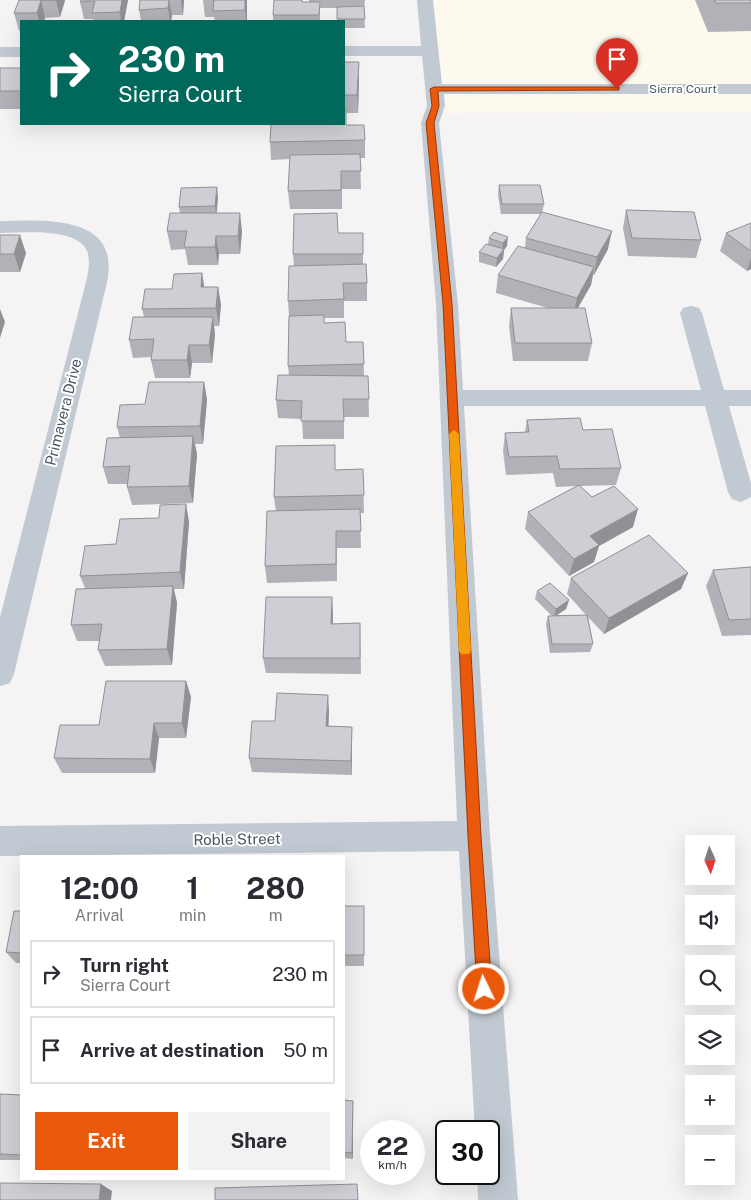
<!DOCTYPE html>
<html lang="en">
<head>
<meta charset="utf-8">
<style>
  body { margin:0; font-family:"Public Sans",sans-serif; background:#f2f2f3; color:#2b2b33; height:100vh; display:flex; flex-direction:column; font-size:19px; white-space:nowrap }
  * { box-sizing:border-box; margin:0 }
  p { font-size:16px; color:#7c7c81 }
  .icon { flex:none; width:28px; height:28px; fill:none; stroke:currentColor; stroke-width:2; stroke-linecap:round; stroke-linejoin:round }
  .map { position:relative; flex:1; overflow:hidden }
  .drawer { position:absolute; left:20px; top:855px; width:325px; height:325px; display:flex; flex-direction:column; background:#fff; border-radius:0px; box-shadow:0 5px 20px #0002 }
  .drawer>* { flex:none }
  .banner { position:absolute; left:20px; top:20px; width:325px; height:105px; border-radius:0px; box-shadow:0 5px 20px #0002; background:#00695c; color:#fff; overflow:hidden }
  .needle { width:32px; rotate:177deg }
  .buttons { position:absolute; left:685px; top:835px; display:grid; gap:10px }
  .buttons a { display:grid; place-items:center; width:50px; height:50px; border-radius:0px; background:#fff; box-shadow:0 5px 20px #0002; font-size:25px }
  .speed { position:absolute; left:360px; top:1120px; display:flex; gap:10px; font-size:25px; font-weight:700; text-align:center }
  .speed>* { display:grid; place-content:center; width:65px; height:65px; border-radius:50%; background:#fff; box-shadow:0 5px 20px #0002; line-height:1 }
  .speed small { font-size:12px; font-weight:400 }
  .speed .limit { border:2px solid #111; border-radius:8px; background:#fff; color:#111 }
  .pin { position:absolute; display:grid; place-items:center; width:42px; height:42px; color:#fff; margin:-51px -21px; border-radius:50% 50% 50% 0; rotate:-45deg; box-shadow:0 0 5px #0007 }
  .pin .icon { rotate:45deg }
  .me { position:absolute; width:55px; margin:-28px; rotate:356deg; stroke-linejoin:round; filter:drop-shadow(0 0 4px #0008) }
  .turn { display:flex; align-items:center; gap:18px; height:105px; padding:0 15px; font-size:22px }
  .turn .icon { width:65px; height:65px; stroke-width:2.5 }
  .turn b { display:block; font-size:35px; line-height:42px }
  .eta { display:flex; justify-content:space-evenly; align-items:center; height:85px; text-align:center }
  .eta b { font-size:30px; font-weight:700; line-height:35px }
  .cta { display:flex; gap:10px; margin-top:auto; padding:10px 15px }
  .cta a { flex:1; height:58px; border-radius:0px; background:#ea580c; color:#fff; font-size:20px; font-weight:700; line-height:58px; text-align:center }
  .cta a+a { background:#f2f2f3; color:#2b2b33 }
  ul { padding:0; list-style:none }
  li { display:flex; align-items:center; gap:15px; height:68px; margin:0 10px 8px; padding:0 5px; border:2px solid #e1e1e2; border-radius:0px }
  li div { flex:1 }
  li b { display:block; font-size:19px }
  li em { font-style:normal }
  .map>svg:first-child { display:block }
</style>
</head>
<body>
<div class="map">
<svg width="751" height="1200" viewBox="0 0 751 1200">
  <rect width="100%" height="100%" fill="#f5f3f3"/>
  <!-- commercial -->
  <path fill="#fdf9ef" d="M430 0H751V112L444 113Z"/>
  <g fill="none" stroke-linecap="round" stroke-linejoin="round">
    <!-- minor -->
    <path fill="#c1cad2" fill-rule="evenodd" d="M417 0H433L442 84H751V94H444L445 106 439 123 458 304 463 390H701L680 313 683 308 691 306 699 308 702 313 724 390H751V406H729L751 483V497L741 502 732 499 728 492 705 406H464L490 836 518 1200H478L477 1174H489V1131H475L459 851 0 856V826L457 821 436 304 421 123 427 106 422 56H344V46H421Z
      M0 47H21V57H0Z
      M0 221C45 220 121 214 107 282L14 674 10 683 0 686V617L86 282C88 273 91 261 87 251 77 227 21 233 0 233Z"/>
  </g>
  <!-- wall -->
  <path fill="#b0b2b7" d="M19 0H65V1L60 17 45 18 44 21H21V30L19 31 14 13Z
    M128 0 124 21H94L93 19H84L80 2Z
    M140 0H184L183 15H172L171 21H141L139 10Z
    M203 0H247V21H215L214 17H205Z
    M302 0V2H309V0H365L364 8 365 28H344V21H337V8H320V21H273V15Z
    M695 0H751V31L708 32Z
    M344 62 359 80 358 113H346V125L365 140V158H360L361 189H342V209H290L288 191 290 159 271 160 270 142 344 124Z
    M0 68H21V109H0Z
    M499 185 544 204 542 213 608 249 594 275H593L591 285 578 308 592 343 588 361H513L509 326 511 308H548L496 293 498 275 525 248 526 238 541 214H501L498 195Z
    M218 197 217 213 242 231 240 254H219L218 265H188L185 249 171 250 167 231 180 213 179 207Z
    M626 210 701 240 696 258 628 256 623 228Z
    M751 223V269L747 271 720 251 726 233Z
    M494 232 507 246 504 250 503 259 496 267 479 262V252L488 244 489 238Z
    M338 233H363V264L367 283V301H344V318H324V323L346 342H363L364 376H368L369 417H344V439H303L302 419 278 418 276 400 289 375 288 366 289 316 288 301 294 266 293 254Z
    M0 235 26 253 20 272H0Z
    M202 273 204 287H218L221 305 219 326H214L215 335 212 363H192L190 378H155L151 360V357L133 358 129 340 144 317 142 309 172 289Z
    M204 382 207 400 203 444H195L197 454 193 503 132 505 127 487 128 484H108L103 467 120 438 117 427 145 404Z
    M527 420 583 430 621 468 616 485 580 486 592 497 633 527 599 546 594 562 569 576 525 529 528 512 577 486 556 487 553 473 506 475 503 451 505 433 525 432Z
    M363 469 364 513H360L361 548H337V581L267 583 265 566 276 511 274 497 336 470Z
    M186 504 189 522 184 589H174L177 603 172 665 105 666 98 650 100 641H77L71 625 85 588 80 576 116 544 159 518Z
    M751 567V635L722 636 706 586 713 570Z
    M688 573 681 589 604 634 588 617 593 644 590 652 550 653 546 624 548 616H552L535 599 537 591 569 600 566 609 557 615H586L567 594 571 578Z
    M333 613V624L360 623 361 674 266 673 263 658Z
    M186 681 191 697 186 738H159L155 773H62L54 758 99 725Z
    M329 710 328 727H352V775L252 772 249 758 275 721Z
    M344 906H364V966H344Z
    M21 911V963H16L6 952Z
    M0 1094 21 1095V1160H0Z
    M344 1100 353 1101V1159L344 1158Z"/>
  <!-- shaded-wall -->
  <path fill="#909195" d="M41 0 45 18 44 21H39L37 13Z
    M56 0H65L60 17Z
    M122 0H128L124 21H121L120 12Z
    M169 0 172 15 171 21H170L168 8Z
    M181 0H184L183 15Z
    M245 0H247V21H246L245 10Z
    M359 62V80L358 113 357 95Z
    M217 187 218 197 216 216 215 206Z
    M240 213 242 231 240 254 238 236Z
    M612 231 608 249 594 275 597 257Z
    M20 235 26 253 20 272 14 254Z
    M216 236 219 254 218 265 215 247Z
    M508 237 507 246 504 250 503 259 496 267 497 258 502 251 503 243Z
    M751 258V269L747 271Z
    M594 267 591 285 573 316 577 298Z
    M202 273 205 292 201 287Z
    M218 287 221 305 219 326 216 308Z
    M0 309 5 322 0 338Z
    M213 317 215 335 212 363 209 345Z
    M189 345 192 363 190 378 187 360Z
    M204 382 207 400 203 444 200 426Z
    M193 436 197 454 193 503 189 486Z
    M186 504 189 522 184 589 180 572Z
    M638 509 633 527 599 546 594 562 569 576 574 559 590 536Z
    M688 573 681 589 604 634 609 618Z
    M173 586 177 603 172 665 167 649Z
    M332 597 333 613 332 640 331 624Z
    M569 600 566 609 554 617 556 609Z
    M186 681 191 697 186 738 182 723Z
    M328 695 329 710 328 741 326 726Z
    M154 723 159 738 155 773 150 759Z
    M352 727V775L351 761Z
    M353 1101V1159L352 1153Z
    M101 1184 112 1191 111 1200H99Z"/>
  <!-- building -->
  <path fill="#cdcfd5" stroke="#909195" d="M19 0H56H41L37 13H14Z
    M81 0H122L120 12 92 13 95 1 80 2Z
    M140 0H169L168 8 139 10Z
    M214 0H245V10L213 11Z
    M274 0H302V2H320L319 15H273Z
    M714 0H751V3H716Z
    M364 6 365 19H337V7Z
    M344 62H359L357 95H344Z
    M0 68H21V91H0Z
    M344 109H346V125H364L365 140 270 142 271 124H344Z
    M360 154 361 171H341V190L288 191 290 155Z
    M499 185H540L544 204H502Z
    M217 187 215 206 179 207 181 188Z
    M626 210 694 212 701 240 632 238Z
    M542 212 612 231 597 257 526 238Z
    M170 213H240L238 236H216L215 247H184L187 231H167Z
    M337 213 338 233H363V254H293L294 214Z
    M751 223V251L726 233Z
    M494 232 508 237 503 243 489 238Z
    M0 235H20L14 254H0Z
    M486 244 504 249 497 258 479 252Z
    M518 246 594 267 577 298 498 275Z
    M366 264 367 283H343L344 299 288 301 289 266Z
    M202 273 201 287H218L216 308 142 309 145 289H172L174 274Z
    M511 308H585L592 343H515Z
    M324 315V323L345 322 346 342H363L364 364 288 366 289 316Z
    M133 317H213L209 345H189L187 360H151L154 339 129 340Z
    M278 375 368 376 369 399H343L344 421H301L302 401 276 400Z
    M149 382H204L200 426 117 427 120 405 145 404Z
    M580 418 583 430 612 429 621 468 560 469 557 456 509 457 505 433 529 432 527 420Z
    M193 436 189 486 127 487 130 466 103 467 107 438Z
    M335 445V470L363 469 364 495 274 497 276 446Z
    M579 485 592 497 614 486 638 509 590 536 599 545 574 559 528 512Z
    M186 504 180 572 80 576 85 546 116 544 120 519 159 518 160 505Z
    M360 509 361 531H336V564L265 566 267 511Z
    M649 535 688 573 609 618 571 578Z
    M751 567V619L729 620 713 570Z
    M550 583 569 600 556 609 537 591Z
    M173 586 167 649 98 650 102 624 71 625 76 589Z
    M266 597H332L331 624 360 623V658H263Z
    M587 615 593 644H552L548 616Z
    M106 681H186L182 723H154L150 759 54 758 60 725H99Z
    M277 693 328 695 326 726 352 727 351 761 249 758 252 721H275Z
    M344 906H364V955H344Z
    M14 911H21V953L6 952Z
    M0 1094 21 1095V1155L0 1154Z
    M344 1100 353 1101 352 1153 344 1152Z
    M0 1183 101 1184 99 1200H0Z
    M357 1184 358 1200H215V1188Z"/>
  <!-- route -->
  <path fill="#ea580c" stroke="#983908" d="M617 87H619V90L438 91 439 106 434 123 452 304 481 836 492 989 489 994 484 997 479 994 477 989 468 836 443 304 426 123 432 106 430 89 434 87Z"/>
  <!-- slow -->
  <path fill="#f59e0b" d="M454 430 459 434 471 651 469 654H461L459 651 449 434Z"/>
  <g text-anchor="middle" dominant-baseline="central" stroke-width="4" stroke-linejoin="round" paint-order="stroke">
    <!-- far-street labels -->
    <g font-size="12" fill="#4a5661" stroke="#fff">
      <text x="683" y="89">Sierra Court</text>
    </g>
    <!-- street labels -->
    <g font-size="15" fill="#4a5661" stroke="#fff">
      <text transform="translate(63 412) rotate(-76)">Primavera Drive</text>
      <text transform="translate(237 839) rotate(-1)">Roble Street</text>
    </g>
  </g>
</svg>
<div class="buttons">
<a><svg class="needle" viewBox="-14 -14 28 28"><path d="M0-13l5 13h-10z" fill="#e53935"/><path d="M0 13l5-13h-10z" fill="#7c7c81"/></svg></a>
<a><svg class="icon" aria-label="sound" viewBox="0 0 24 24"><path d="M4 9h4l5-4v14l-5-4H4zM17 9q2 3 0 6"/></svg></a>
<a><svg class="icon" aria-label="search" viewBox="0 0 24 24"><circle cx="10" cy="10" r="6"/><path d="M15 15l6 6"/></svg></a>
<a><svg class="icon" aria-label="layers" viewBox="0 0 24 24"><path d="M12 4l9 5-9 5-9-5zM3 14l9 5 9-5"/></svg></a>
<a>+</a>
<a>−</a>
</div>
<div class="speed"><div>22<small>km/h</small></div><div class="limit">30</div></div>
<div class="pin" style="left:617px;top:89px;background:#d93025"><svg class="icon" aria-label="arrive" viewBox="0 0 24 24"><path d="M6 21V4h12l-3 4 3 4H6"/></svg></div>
<svg class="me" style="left:484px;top:989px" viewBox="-20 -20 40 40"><circle r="17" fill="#ea580c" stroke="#fff" stroke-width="3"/><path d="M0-11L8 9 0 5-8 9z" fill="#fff"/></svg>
<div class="banner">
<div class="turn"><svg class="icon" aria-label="right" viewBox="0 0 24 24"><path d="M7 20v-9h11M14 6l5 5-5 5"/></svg><div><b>230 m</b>Sierra Court</div></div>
</div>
<section class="drawer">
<div class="eta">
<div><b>12:00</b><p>Arrival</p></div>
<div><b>1</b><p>min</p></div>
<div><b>280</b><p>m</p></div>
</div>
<ul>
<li><svg class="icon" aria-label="right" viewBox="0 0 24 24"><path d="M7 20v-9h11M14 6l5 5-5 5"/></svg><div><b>Turn right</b><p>Sierra Court</p></div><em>230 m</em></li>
<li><svg class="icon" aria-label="arrive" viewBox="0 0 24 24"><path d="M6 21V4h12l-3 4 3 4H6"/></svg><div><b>Arrive at destination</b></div><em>50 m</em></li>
</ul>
<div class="cta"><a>Exit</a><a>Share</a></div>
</section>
</div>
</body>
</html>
